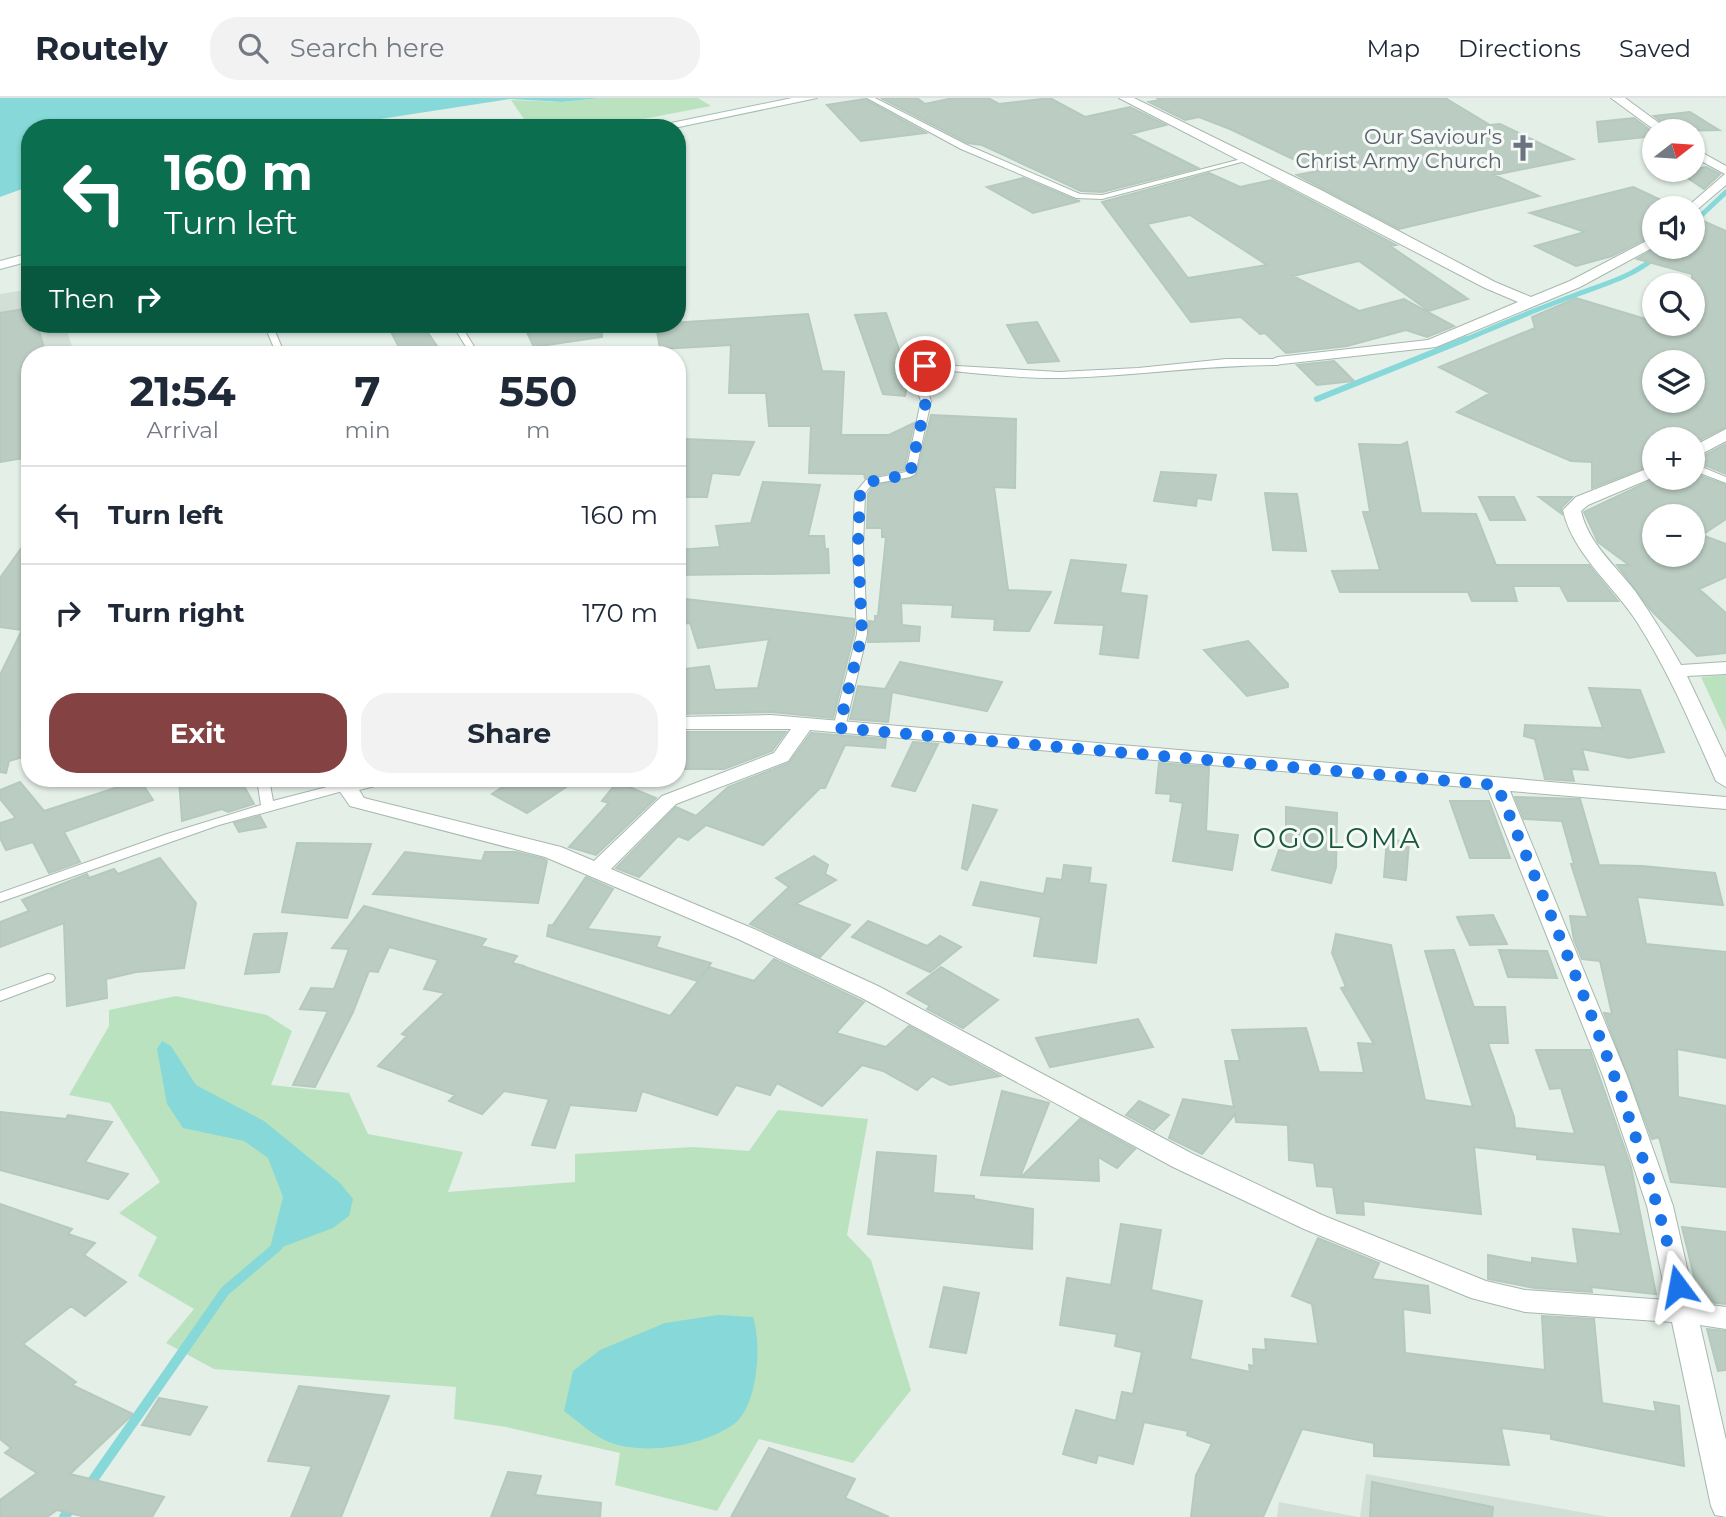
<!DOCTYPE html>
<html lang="en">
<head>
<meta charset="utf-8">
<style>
  body { margin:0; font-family:Montserrat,sans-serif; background:#f2f2f3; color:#1f2937; height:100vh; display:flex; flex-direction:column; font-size:26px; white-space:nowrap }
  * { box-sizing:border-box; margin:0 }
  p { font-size:23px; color:#747a83 }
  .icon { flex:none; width:38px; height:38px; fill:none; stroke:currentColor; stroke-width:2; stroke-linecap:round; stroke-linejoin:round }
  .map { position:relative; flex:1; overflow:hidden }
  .side { position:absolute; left:21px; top:248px; width:665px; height:441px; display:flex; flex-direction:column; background:#fff; border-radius:28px; box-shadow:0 2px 5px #0004 }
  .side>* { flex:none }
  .banner { position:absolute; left:21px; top:21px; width:665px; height:214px; border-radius:28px; box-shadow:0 2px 5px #0004; background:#0b6e4f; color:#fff; overflow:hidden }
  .needle { width:46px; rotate:73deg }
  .buttons { position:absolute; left:1642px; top:21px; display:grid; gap:14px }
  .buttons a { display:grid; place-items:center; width:63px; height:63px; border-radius:50%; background:#fff; box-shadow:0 2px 5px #0004; font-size:35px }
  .pin { position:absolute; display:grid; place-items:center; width:60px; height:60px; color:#fff; margin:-30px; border:4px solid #fff; border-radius:50%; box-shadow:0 2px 7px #0007 }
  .me { position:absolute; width:77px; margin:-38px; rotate:347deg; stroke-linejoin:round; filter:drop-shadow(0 0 5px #0008) }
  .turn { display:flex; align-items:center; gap:24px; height:147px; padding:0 28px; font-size:32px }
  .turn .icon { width:91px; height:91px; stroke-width:2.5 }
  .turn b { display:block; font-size:49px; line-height:60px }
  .then { display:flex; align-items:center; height:66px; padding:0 28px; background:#0003; gap:14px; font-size:26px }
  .eta { display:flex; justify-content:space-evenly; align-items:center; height:119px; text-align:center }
  .eta b { font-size:42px; font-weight:700; line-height:49px }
  .action { display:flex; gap:14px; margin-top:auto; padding:14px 28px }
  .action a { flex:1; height:80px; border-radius:28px; background:#844243; color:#fff; font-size:28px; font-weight:700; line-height:80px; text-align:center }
  .action a+a { background:#f2f2f3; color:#1f2937 }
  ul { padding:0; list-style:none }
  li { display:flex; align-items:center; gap:21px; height:98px; padding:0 28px; border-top:2px solid #e0e1e3 }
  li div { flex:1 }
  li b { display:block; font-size:26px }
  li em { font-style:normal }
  header { display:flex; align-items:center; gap:42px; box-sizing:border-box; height:98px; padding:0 35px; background:#fff; border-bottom:2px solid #e0e1e3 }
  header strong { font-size:33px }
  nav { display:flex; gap:38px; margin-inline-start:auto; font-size:24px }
  .search { width:490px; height:63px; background:#f2f2f3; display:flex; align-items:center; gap:18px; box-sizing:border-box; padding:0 24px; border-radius:28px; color:#747a83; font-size:26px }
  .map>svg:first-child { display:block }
</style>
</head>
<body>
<header>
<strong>Routely</strong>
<div class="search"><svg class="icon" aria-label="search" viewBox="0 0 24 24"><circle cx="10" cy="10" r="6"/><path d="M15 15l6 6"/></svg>Search here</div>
<nav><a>Map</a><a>Directions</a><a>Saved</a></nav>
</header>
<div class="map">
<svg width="1726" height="1419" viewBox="0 0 1726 1419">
  <rect width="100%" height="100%" fill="#e4efe8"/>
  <!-- built -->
  <path fill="#d2dfd7" d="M30 191V226H65L74 255 30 257 0 268V196Z
    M1366 1376 1608 1419H1360Z
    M1279 1404 1358 1419H1277Z"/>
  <!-- green -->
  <path fill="#bbe2bf" d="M600 0H698L711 8 596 30H530L511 2 562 4Z
    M1726 577V633L1701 579Z
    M176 898 267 917 292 933 271 987 349 995 368 1036 463 1054 448 1094 575 1084V1056L693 1049 749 1053 778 1012 868 1021 847 1137 871 1162 911 1292 853 1365 759 1341 717 1413 615 1387 620 1355 506 1329 454 1321 456 1289 214 1271 166 1245 194 1211 138 1178 157 1139 119 1115 160 1084 110 1005 69 997 109 928V912Z"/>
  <!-- water -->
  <path fill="#87d8d8" d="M0 0H600L562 4 510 1 322 30H30V88L0 99Z
    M162 943 171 948 196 987 264 1023 340 1085 353 1101 349 1118 333 1130 269 1154 283 1099 268 1060 244 1043 183 1030 167 1006 157 951Z
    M718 1217 753 1219C762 1246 758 1308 734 1326 704 1348 644 1358 609 1344 593 1338 578 1323 564 1313L573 1273 600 1252 665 1225Z"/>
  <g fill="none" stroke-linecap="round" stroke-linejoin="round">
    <!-- stream-far2 -->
    <path stroke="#87d8d8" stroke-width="5" d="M1692 126 1726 94
      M1462 243C1500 227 1539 210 1578 196 1616 182 1637 177 1668 149"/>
    <!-- stream-far1 -->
    <path stroke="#87d8d8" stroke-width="6" d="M1317 301 1466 241"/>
    <!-- stream -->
    <path stroke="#87d8d8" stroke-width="10" d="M88 1389 225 1193 278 1148
      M64 1419 73 1408"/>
  </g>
  <!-- building -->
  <path fill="#bbcdc3" stroke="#b5c9be" stroke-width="2" fill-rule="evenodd" d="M881 0H917L925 6 953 0H988L999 6 1050 0 1085 19 1130 9 1166 27 1130 36 1198 70 1102 94 1081 93 982 47 968 45Z
    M1157 0H1445L1490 27 1500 26 1573 61 1494 77 1539 98 1399 131 1297 77 1318 73 1230 31 1199 19 1185 22 1149 4 1160 2Z
    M865 1 866 2 926 35 861 43 827 7Z
    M1690 14 1719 32 1672 33 1654 18Z
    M1634 20 1654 35V38L1599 44 1597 24Z
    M1706 69 1720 76 1704 91 1679 74Z
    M1209 75 1240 89 1272 82 1396 147 1390 148 1468 201 1429 213 1359 163 1293 178 1359 213 1404 201 1454 228 1427 239 1406 232 1347 248 1286 255 1265 235 1260 236 1241 219 1191 224 1102 104ZM1190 117 1267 167 1188 180 1147 126Z
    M1023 80 1075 102 1080 103 1033 115 987 89Z
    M1633 89 1678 110H1654V137L1612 158 1576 168 1535 148 1585 134 1530 115Z
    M1692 118 1726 133V329L1692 346V341H1654V366L1592 390V364L1571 363 1457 314 1490 295 1439 269 1535 230 1532 219 1576 200 1692 235V176L1637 161 1657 149H1692ZM1654 264H1692V303H1654Z
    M30 210V226H37L46 257H30V359L0 364V215Z
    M886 215 909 279 905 298 883 296 855 217Z
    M808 216 822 273 844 274 841 337H889L914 325 904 372 865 380 864 376 809 375 811 328H769L766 295H729L731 247 660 251 656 226Z
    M1037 224 1059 263 1028 265 1007 227Z
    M422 226 439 251 403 257 390 232Z
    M523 226H601L602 239 534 249Z
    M1334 263 1354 283 1317 287 1297 267Z
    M931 317 1016 321 1015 390 994 389 1008 492 1051 494 1029 533 994 532 995 521 952 519 953 507 901 505 902 527 920 529 919 543 868 544 869 523 875 524V518H878L886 439H882V430H867L868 396 873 388 916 378Z
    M684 341 754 344 739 377 712 375 707 399H677V362Z
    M1407 344 1421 415 1476 416 1496 467H1589L1618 503H1568L1560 488H1513L1517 503H1472L1468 494H1340L1332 473 1380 472 1363 414H1370L1359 346 1401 347Z
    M1726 346V376L1694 363Z
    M1161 374 1216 377 1211 402 1197 400 1196 408 1154 403Z
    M1692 375 1726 387V421L1702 437 1726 446V479L1699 491 1726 515V555L1697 558 1650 511 1617 467H1629L1598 444 1584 414 1656 380H1692ZM1654 418H1692V457H1654Z
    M763 384 820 387 808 438H824L825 451H828L829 475 677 477V452L720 449 716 428 751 425Z
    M1265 395 1297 396 1306 453 1273 452Z
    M1479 399H1514L1525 422H1490Z
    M1539 399H1572L1561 410 1562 416Z
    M30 438V594L20 627 30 646V657L9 663 6 675 0 674V577L22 532 0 529V480Z
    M1071 462 1126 467 1120 495 1147 498 1138 560 1100 556 1104 527 1055 525Z
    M677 500 854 521V536L833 620 771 614 677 616V572L709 568 715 592 758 590 769 541 698 550 690 525 677 526Z
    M1248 543 1288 586V589L1247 598 1204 552Z
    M900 564 1002 584 987 613 892 594 888 624 850 621 858 588 885 591Z
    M1589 590 1640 592 1664 654 1629 660 1582 651 1588 672 1571 671 1574 683 1545 681 1535 641 1524 638 1525 627 1603 630Z
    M677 634H786L772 653 724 671H677Z
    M811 635 886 641 885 650 845 647 825 690H820L763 747 706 727 688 742 678 738 639 779 616 770 676 709 696 718 728 689 789 665Z
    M913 644 938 646 915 693 892 688Z
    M1159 665 1209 669 1206 733 1238 737 1232 772 1173 763 1183 705 1170 703 1171 696 1156 695Z
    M179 681H240L254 706 228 714 222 711 182 723Z
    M515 681H578L527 715 492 696Z
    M140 682 153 702 64 734 80 764 49 775 33 744 6 752 0 740V725L16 720 0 701V692L20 684 44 713Z
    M617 684 656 700 596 757 569 749 609 705 602 703Z
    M1515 699 1580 701 1599 767 1642 768 1715 775 1723 807 1637 799 1646 846 1726 854V960L1677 951 1678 999 1726 1008V1089L1671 1084 1659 1039 1652 1041 1604 915 1612 916 1600 863 1582 861 1574 842 1570 818 1588 819 1571 766H1574L1562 723 1524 721Z
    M1450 703H1489L1510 760H1470Z
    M973 707 997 712 967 772 962 770Z
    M1286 709 1337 715 1336 769 1331 785 1272 772 1279 752 1286 753Z
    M260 718 266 729 239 734 234 725Z
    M1387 741 1409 744 1406 782 1384 779Z
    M297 745 371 746 347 820 282 814Z
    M405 754 482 763 485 754H516L544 761 547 763 538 805 373 796Z
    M814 758 828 767 825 776 836 782 796 806 850 827 820 859 750 826 789 789 776 780Z
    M160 760 196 805 184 870 136 874 106 881 107 900 67 908 64 825 0 849V824L29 813 22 802 87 776 89 780 114 771 118 776Z
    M1064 767 1091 770 1089 785 1106 787 1096 865 1034 858 1041 819 973 807 981 784 1044 796 1047 780 1062 782Z
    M586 779 613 791 587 831 660 839 656 849 711 865 702 878 709 869 754 883 774 861 864 904 836 935 886 949 909 928 1000 978 950 987 932 978 917 992 883 973 862 967 822 1008 777 985 770 997 736 987 717 1017 642 993 636 1013 570 1007 555 1050 532 1047 549 1001 504 993 482 1016 449 1003 455 997 378 968 407 938 402 936 445 895 424 891 438 862 389 849 378 874 369 873 353 914 315 989 293 987 328 913 300 911 311 890 334 891 349 851 332 850 364 808 486 841 481 848 517 858 512 865 524 868 523 871 525 869 670 918 698 883 547 838 549 827 557 828 553 827Z
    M1493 817 1507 846 1470 847 1457 819Z
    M868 823 927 848 940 838 961 849 930 874 852 839Z
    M287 835 279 874 245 876 254 836Z
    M1336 836 1391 847 1425 1002 1473 1009 1425 853 1454 852 1474 909H1505L1508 945H1488L1514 1019 1515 1030 1575 1036 1561 990 1550 991 1536 952H1590L1631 1069 1656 1196 1591 1189 1592 1194 1535 1190 1488 1181V1157L1532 1165V1160L1578 1166 1573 1131 1621 1136 1605 1067 1537 1061V1057L1474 1049 1481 1116 1363 1103 1364 1117 1337 1115 1333 1089 1317 1088 1314 1065 1289 1062 1288 1027 1236 1024 1235 1016 1202 1056 1169 1040 1183 1001 1234 1009 1225 963H1240L1232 932 1306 930 1319 974 1364 975 1358 945 1374 946 1341 890 1346 889 1332 855Z
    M1499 852 1547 853 1557 880 1508 879Z
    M941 869 998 902 963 930 927 911 930 908 907 895Z
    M1138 921 1153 949 1050 969 1036 940Z
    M1002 993 1049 1005 1020 1079 981 1077Z
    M1139 1003 1169 1017 1154 1032 1126 1017Z
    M0 1014 66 1021 68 1017 112 1024 85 1064 128 1076 108 1101 0 1072Z
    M1080 1021 1135 1051 1117 1070 1098 1059 1099 1083 1021 1079Z
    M877 1054 936 1058 933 1095 974 1098V1101L1033 1111 1032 1151 868 1136Z
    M0 1106 72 1131 68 1136 95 1145 84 1157 126 1184 85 1218 71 1208 23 1246 76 1284 72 1287 133 1316 70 1376 164 1399 152 1419H86L57 1412 47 1419H0V1402L37 1375 5 1355 11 1350 0 1341Z
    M1121 1126 1161 1132 1151 1192 1202 1203 1190 1261 1250 1274 1249 1267 1254 1268 1253 1251 1266 1252 1265 1241 1318 1246 1312 1206 1292 1198 1318 1140 1379 1165 1372 1181 1428 1188 1430 1215 1403 1211 1405 1255 1545 1272 1542 1218 1594 1221 1602 1305 1656 1314 1654 1304 1679 1308 1684 1368 1551 1341V1336L1501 1330 1509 1367 1374 1358V1345L1302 1331 1263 1419H1191L1196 1377 1212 1346 1187 1337 1188 1333 1144 1324 1133 1366 1098 1357 1096 1365 1063 1356 1076 1312 1116 1323 1122 1294 1133 1296 1142 1254 1115 1248 1117 1236 1060 1227 1067 1180 1111 1187Z
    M1682 1129 1726 1134V1206L1700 1203Z
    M944 1189 979 1195 966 1255 930 1249Z
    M1707 1231 1726 1233V1272L1718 1273Z
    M299 1288 389 1298 341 1419H291L312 1368 268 1363Z
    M159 1300 207 1309 190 1337 142 1327Z
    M769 1350 855 1381 845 1400 889 1419H731Z
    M508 1374 541 1378 535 1397 601 1405 600 1419H491Z
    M1372 1384 1493 1409 1492 1419H1370Z"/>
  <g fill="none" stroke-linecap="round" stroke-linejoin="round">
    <defs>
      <path id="lane" d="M867 0H875L967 47 1080 96 1102 97 1249 59 1253 61 1102 101 1076 100 961 51Z
        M264 226H272L285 257H277Z
        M452 226H460L475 250 474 252H468Z
        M1226 261H1278L1282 264 1278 267C1206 267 1134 278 1062 280 1020 281 970 274 927 271L922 278 931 303 915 376 910 379 872 386 865 395 863 448 867 536 845 630 843 632H835L833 630 857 536 853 448 855 395 866 382 906 374 921 303 912 278 922 266 1059 274 1138 270Z
        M1692 365 1726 379V385L1692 372Z
        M257 681H269L273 703 346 684 352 688 350 691 219 727 0 804V795L167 736 261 707Z
        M48 876 53 877 55 880 53 883 0 903V893Z"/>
      <path id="street" d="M1119 0H1134L1321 92 1495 184 1531 199 1570 183 1654 139V149L1580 189 1436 249 1273 267V261L1278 259 1428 242 1518 204 1485 190Z
        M1611 0H1625L1670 33H1656Z
        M1692 49 1726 68V87L1692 116V110L1687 109 1725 76 1692 58Z
        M1726 331V343L1692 361V349Z
        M1654 368V379L1588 407 1581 413C1588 445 1616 468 1635 493 1652 517 1667 542 1681 567L1726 564V576L1687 578 1726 660V689L1716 683C1692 629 1669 574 1637 524 1614 488 1572 455 1563 412L1576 399Z
        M771 617 1726 699V711L1510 693 1627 978 1673 1108 1695 1205 1726 1209V1231L1700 1227 1726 1342V1419L1715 1417 1711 1408 1672 1224 1525 1214 1471 1200 1304 1131 1173 1069 862 900 738 841 545 759 350 708 336 688 339 684 390 681 387 685 359 692 364 700 561 749 594 763 662 698 774 655 791 631H677V619ZM810 632 1488 691 1603 978 1647 1108 1667 1202 1525 1192 1486 1183 1322 1117 1191 1055 878 888 754 831 611 771 676 706 788 663Z"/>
      <path id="secondary" d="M792 0H817L674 30H647Z
        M30 155V163L0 171V163Z"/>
    </defs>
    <!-- lane casing -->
    <use href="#lane" stroke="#a6b8ae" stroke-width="2"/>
    <!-- street casing -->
    <use href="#street" stroke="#a6b8ae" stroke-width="2"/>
    <!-- secondary casing -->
    <use href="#secondary" stroke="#a4beb1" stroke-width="2"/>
    <!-- lane -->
    <use href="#lane" fill="#fff" fill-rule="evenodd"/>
    <!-- street -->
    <use href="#street" fill="#fff" fill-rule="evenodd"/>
    <!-- secondary -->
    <use href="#secondary" fill="#fff" fill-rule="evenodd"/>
  </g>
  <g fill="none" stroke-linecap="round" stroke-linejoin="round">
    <!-- route -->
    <path stroke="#1a73e8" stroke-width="12" stroke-dasharray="0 21.6" d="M925 268 917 278 926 303 910 376 869 384 860 395 858 448 862 536 839 630 1497 687C1564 851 1638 1014 1678 1188"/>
  </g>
  <!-- icons -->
  <defs>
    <symbol id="church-bare" viewBox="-9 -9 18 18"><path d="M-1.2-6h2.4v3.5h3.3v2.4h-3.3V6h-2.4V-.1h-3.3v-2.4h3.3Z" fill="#6b7280" stroke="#f5faf7" stroke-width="2.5" paint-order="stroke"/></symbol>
  </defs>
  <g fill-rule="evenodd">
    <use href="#church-bare" x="1504" y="31" width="38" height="38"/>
  </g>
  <g text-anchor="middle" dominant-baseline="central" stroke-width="6" stroke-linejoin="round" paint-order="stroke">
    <!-- far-worship labels -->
    <g font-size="21" fill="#5b616d" stroke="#f5faf7" text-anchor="end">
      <text x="1502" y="38">Our Saviour's<tspan x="1502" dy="24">Christ Army Church</tspan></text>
    </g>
    <!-- quarter labels -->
    <g font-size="28" letter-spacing="2" fill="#1a573f" stroke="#f5faf7">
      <text x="1337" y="740">OGOLOMA</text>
    </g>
  </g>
</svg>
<div class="buttons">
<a><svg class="needle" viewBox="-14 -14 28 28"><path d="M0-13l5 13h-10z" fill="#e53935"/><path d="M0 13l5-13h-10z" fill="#747a83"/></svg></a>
<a><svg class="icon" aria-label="sound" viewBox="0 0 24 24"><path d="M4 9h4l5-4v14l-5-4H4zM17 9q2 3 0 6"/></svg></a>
<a><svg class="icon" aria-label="search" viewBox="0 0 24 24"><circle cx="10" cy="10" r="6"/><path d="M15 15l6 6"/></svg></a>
<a><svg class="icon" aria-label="layers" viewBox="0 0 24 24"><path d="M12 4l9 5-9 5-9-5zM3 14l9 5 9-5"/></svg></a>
<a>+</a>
<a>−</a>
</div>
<div class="pin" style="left:925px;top:268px;background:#d93025"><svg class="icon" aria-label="arrive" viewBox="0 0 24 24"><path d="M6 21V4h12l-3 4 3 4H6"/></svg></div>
<svg class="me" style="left:1678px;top:1188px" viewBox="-20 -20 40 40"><path d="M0-17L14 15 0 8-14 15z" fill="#1a73e8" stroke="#fff" stroke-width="4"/></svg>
<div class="banner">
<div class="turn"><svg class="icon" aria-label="left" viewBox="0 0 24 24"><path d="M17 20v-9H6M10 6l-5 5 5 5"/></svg><div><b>160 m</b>Turn left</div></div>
<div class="then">Then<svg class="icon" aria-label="right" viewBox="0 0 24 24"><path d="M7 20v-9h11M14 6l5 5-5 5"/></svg></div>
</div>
<section class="side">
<div class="eta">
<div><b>21:54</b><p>Arrival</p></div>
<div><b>7</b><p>min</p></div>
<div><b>550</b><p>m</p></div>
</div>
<ul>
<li><svg class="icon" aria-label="left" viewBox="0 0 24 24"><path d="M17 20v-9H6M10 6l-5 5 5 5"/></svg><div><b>Turn left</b></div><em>160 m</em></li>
<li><svg class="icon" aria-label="right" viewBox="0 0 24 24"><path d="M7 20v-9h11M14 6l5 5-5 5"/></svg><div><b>Turn right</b></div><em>170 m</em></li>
</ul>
<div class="action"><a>Exit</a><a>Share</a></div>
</section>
</div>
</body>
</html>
